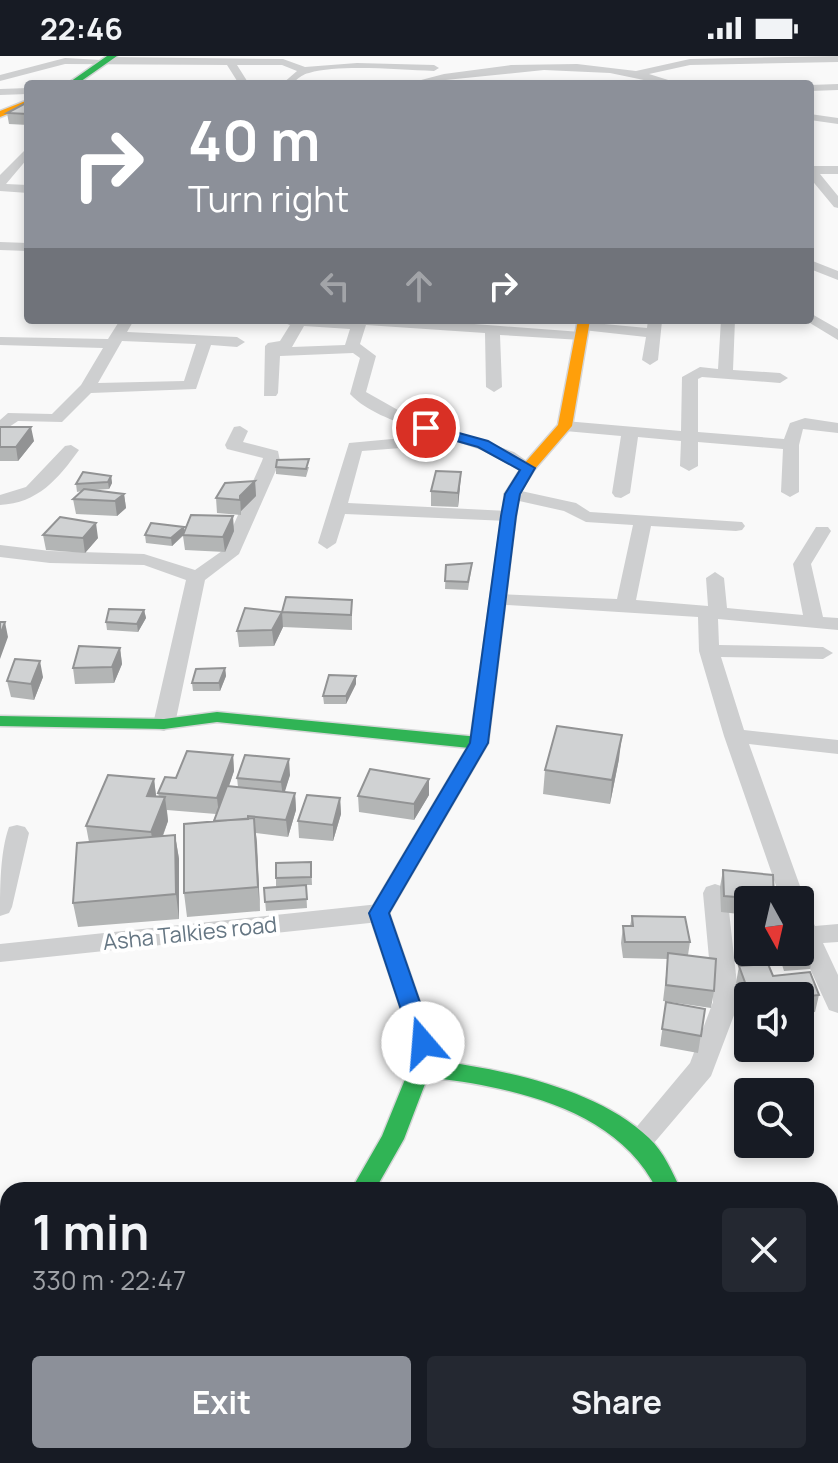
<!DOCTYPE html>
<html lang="en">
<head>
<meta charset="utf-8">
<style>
  body { margin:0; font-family:Manrope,sans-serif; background:#242831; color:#f1f3f6; height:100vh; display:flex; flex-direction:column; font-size:30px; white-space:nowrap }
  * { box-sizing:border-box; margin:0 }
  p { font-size:26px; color:#9ea1a6 }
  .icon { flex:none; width:44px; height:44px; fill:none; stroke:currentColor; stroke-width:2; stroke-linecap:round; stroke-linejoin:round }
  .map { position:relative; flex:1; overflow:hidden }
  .sheet { position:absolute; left:0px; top:1126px; width:838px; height:282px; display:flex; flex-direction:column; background:#171b24; border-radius:24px 24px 0 0; box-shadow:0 4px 12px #0003 }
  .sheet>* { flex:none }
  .banner { position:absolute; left:24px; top:24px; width:790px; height:244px; border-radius:8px; box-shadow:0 4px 12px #0003; background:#8c9099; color:#fff; overflow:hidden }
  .needle { width:52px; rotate:172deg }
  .controls { position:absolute; left:734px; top:830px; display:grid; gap:16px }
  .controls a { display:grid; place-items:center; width:80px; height:80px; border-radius:8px; background:#171b24; box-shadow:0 4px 12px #0003; font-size:40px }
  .pin { position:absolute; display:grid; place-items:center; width:68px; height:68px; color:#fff; margin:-34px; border:4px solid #fff; border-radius:50%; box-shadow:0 2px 8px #0007 }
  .me { position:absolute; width:88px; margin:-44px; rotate:342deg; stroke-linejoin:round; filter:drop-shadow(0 0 6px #0008) }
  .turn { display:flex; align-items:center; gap:28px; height:168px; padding:0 32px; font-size:36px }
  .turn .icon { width:104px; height:104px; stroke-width:2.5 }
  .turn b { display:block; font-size:56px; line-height:68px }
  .lanes { display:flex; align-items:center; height:76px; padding:0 32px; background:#0003; justify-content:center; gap:40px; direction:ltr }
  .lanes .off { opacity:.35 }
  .round { display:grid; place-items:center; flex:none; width:84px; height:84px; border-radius:8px; background:#242831 }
  .summary { display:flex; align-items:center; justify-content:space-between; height:136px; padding:0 32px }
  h1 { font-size:48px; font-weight:700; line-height:60px }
  .cta { display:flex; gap:16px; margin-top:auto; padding:16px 32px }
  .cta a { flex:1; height:92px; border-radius:8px; background:#8c9099; color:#fff; font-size:32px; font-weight:700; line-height:92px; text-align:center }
  .cta a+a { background:#242831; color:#f1f3f6 }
  .status { display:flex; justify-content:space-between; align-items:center; height:56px; padding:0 40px; background:#171b24; direction:ltr }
  .status svg { height:22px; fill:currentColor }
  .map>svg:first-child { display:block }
</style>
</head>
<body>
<div class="status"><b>22:46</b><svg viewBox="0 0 49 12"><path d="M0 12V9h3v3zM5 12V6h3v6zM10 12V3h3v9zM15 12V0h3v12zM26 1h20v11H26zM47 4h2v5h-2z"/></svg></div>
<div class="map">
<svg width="838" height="1407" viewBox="0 0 838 1407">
  <rect width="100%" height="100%" fill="#f9f9f9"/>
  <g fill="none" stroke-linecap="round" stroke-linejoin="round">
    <defs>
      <path id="fast" d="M107 0H117L77 28H67Z
        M217 656 479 681 488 687 479 693 217 666 164 673 0 670V660L164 663Z
        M432 1004C501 1013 597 1032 649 1082 664 1096 672 1116 681 1134H657C618 1054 516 1032 435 1022L425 1028 404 1083 375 1134H351L382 1080 408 1016Z"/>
      <path id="slow" d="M28 44V50L0 61V55Z
        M578 264H590L572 370 534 414 519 438 514 474 512 477H502L500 474 505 438 523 409 558 369Z
        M0 1206H8V1228H0Z
        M830 1287H838V1311H830Z"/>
      <path id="jam" d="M507 470 514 474 488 687 389 857 443 1013 440 1019 432 1022 424 1019 421 1013 369 857 470 687 500 474Z
        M0 1237H8V1261H0Z
        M112 1400H140V1407H112Z"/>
    </defs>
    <!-- fast casing -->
    <use href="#fast" stroke="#d5d6d7" stroke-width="3"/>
    <!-- slow casing -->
    <use href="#slow" stroke="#d5d6d7" stroke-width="3"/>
    <!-- jam casing -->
    <use href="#jam" stroke="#d5d6d7" stroke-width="3"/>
    <!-- street -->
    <path fill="#cecfd0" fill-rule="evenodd" d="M838 0V6L690 9 649 18 681 28H663L610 17 544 14 406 28 444 18 511 9 577 8 636 15 690 3Z
      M107 1 283 3 305 11 357 7 434 9 439 12 434 15C399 14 341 8 309 17 296 20 298 28 282 28L297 15 282 9H237L249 28H239L227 9 65 8 0 25V19L65 2 102 4Z
      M838 28V34L810 35V29Z
      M28 32V38L0 39V33Z
      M810 58 838 62V68L810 64Z
      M28 91V102L6 128 28 129V137L0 135V119Z
      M810 110H838V118H820L838 140V152L834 151 810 122Z
      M0 186 28 187V195L0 194Z
      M810 204 838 215V224L810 213Z
      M810 257 838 273V284L805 264H810Z
      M120 264H134L127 276 237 281 245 286 237 291 211 289 196 333 91 337 62 366 18 365 0 377V364L8 357 52 358 81 329 103 292 0 289V281L108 283ZM122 285 196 288 184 325 98 327Z
      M277 264H422L581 276 588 280 581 284 500 279 502 331 494 336 486 331 485 277 366 269 360 288 376 300 366 336 405 358 514 396 537 412 528 417 522 416 481 394 430 377 414 391 362 395 348 447 508 455 517 460 508 465 345 458 336 487 327 493 318 487 349 387 403 382 415 373C393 364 367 356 350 338L360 302 353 297 280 300 278 337 276 340H264L265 290 268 287 280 285 290 269ZM304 270 350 273 345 289 292 291Z
      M648 264 662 265 658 304 650 309 642 304 646 281 583 274 576 270 583 266 647 272Z
      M721 264H735L733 314 780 317 788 322 780 327 702 321 698 323V376L784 383 790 367 805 362 838 367V377L803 373 799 389V436L790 441 781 436 783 393 698 386V410L689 415 680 410 681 385 638 381 630 437 621 442 615 441 612 437 621 380 565 375 557 370 565 365 681 375 682 321 700 311 718 313Z
      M240 370 248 375 243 386 278 395 280 405 239 498 205 524 175 668 164 675 156 673 153 668 186 524 144 509 50 507 0 501V489L50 495 144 498 195 514 222 495 262 405 263 402 227 393 225 389 234 371Z
      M71 389 79 394C58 423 38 447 0 449V439L26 431 65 390Z
      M512 433 576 447 590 456 742 466 745 470 742 474 736 475 651 470 636 544 708 550 706 522 715 516 724 522 727 552 803 559 793 508 816 471H828L831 475 811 508 823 561 838 562V574L718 563 719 589 823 591 833 597 823 603 721 601 744 674 838 684V698L749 688 805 844 802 850 800 844H781L724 680 699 595 698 561 492 548 489 544 499 538 617 543 633 469 586 466 564 455 506 442 503 438 506 434Z
      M17 769 25 771 29 777 12 851 9 857 0 860C0 832 0 796 9 771Z
      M715 828 724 831 727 837 739 946 711 1020 648 1094 638 1098 628 1094 624 1086 690 1007 713 946 703 837 706 831Z
      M379 848 388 851 391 857 388 863 379 866 0 906V888Z
      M800 855 809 858 815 870 838 868V886L823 887 838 919V957L829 954 800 891Z
      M162 1400H196L195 1407H161Z
      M296 1400H330L331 1407H297Z
      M593 1400H627L624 1407H590Z"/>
    <!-- fast -->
    <use href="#fast" fill="#30b455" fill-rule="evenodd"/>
    <!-- slow -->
    <use href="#slow" fill="#ff9f0a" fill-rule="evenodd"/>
    <!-- jam -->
    <use href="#jam" fill="#e5322d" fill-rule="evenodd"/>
  </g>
  <!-- wall -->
  <path fill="#b3b5b5" d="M28 48V69L9 68 7 57Z
    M0 371 34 385 18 405H0Z
    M276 411H309L306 421 276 418Z
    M461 416 458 451 431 450V435Z
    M111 420 112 427 109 433 94 434 124 438 126 452 117 460 76 458 73 443 82 435 77 436 76 428Z
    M255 425 256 440 241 455V459L217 457 216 442Z
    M184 471V476L234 475 225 496 185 494 183 480 172 490 146 487 145 479Z
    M43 479 98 482 85 497 46 494Z
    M446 509 471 515 468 534 445 533Z
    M352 544V574L283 571 274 590 239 591 237 575 282 556Z
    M144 554 146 562 138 576 107 574 106 566Z
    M120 592 122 608 114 627 75 628 73 612Z
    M225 612 226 620 220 635H193L192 627Z
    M43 621 34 644 11 641 7 625Z
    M356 628 346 648H324L323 640Z
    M233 699 234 715 229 730 238 731 237 722 290 719 284 736 295 737 296 754 288 781 256 777 260 855 187 861 184 837 216 758 167 754 168 765 163 780 175 779 179 803V863L78 871 73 847 89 786 86 770 154 723 156 741H159L158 737 176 722Z
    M619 703 610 748 543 738 545 714Z
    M429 739 414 764 359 756 358 740Z
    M340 742 341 758 333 785 299 782 298 765Z
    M311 806 312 829H306L307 852 266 855 264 832 296 830H276V822Z
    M723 814 774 844H748V859L721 856 720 831Z
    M632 860 690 886 688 899 714 935 711 952 663 945 668 903 623 902 621 887 623 870H630Z
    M778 896H800L812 905 810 913 784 915Z
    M739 910 773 920 819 939 815 956 800 957V940H748V960L736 927Z
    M666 946 705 953 698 997 660 990Z"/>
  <!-- shaded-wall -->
  <path fill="#929394" d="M31 371 34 385 18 405 16 391Z
    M461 416 460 431 458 451V437Z
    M111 420 112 427 109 433 108 426Z
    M255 425 256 440 241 455V459L240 440Z
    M124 438 126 452 117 460 115 445Z
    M233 460 234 475 225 496 223 481Z
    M96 467 98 482 85 497 83 482Z
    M184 471V478L172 490 171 482Z
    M144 554 146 562 138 576 137 568Z
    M282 556 283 571 274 590 272 574Z
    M5 566 8 581 0 603V579Z
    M120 592 122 608 114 627 112 611Z
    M40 605 43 621 34 644 31 628Z
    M225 612 226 620 220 635 219 627Z
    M356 620V628L346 648V640Z
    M622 679 619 703 610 748 612 724Z
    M233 699 234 715 219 759 217 742Z
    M289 703 290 719 283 742 281 726Z
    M154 723 157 747 147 740Z
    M429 723V739L414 764V748Z
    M295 737 296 754 288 781 286 764Z
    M165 741 168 765 155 800 151 776Z
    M340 742 341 758 333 785V769Z
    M254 762 257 787 260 855 258 831Z
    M175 779 179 803V863L176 838Z"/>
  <!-- building -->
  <path fill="#d0d2d3" stroke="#929394" stroke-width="2" d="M24 48H28V58L7 57Z
    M0 371H31L16 391H0Z
    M309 403 306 413 276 411 277 404Z
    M436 415 461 416 458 437 431 435Z
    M83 416 111 420 108 426 76 428Z
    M255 425 240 440V444L216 442 225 427Z
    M84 433 124 438 115 445 73 443Z
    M191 459 233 460 223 481 183 479Z
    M60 461 96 467 83 482 43 479Z
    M151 467 184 471 171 482 145 479Z
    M472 507 468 526 445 525 446 509Z
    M286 541 352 544 351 559 282 556Z
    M245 552 282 556 272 574 237 575Z
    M109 553 144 554 137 568 106 566Z
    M0 566H5L0 579Z
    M79 590 120 592 112 611 73 612Z
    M15 603 40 605 31 628 7 625Z
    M225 612 219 627H192L196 613Z
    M329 619 356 620 346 640H323Z
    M557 670 622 679 612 724 545 714Z
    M187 695 233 699 217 742 158 737 165 721 176 722Z
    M245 699 289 703 281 726 237 722Z
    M370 713 429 723 414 748 358 740Z
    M108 719 154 723 147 740 165 741 151 776 86 770Z
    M227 730 295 737 286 764 248 760V763L214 765Z
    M307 739 340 742 333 769 298 765Z
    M254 762 258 831 184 837V768Z
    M175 779 176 838 73 847 77 787Z
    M311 806V821L276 822V807Z
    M723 814 773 819 774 844 724 840Z
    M306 829 307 843 265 846 264 832Z
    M632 860 685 861 690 886H625L623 870H633Z
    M800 880H803L812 905 786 907 782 896H800Z
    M668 897 716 903 714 935 666 929Z
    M768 908 773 920 810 916 819 939 800 941 750 940 739 910Z
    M666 946 705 953 701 980 662 973Z"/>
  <!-- route -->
  <path fill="#1a73e8" stroke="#114b97" stroke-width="2" d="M426 368 488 385 535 412 520 438 516 460 488 687 389 857 434 987 431 993 423 995 415 993 412 987 369 857 470 687 501 460 505 438 520 414 478 391 421 375V370Z"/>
  <g text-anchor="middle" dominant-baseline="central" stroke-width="8" stroke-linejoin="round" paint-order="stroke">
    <!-- street labels -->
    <g font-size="22" fill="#657683" stroke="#fff">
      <text transform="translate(190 877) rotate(-6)">Asha Talkies road</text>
    </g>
  </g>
</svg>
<div class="controls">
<a><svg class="needle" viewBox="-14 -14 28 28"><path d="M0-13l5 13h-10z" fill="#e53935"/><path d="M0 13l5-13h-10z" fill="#9ea1a6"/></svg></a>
<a><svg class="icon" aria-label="sound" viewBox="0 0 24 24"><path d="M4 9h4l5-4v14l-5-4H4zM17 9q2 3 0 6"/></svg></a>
<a><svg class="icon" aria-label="search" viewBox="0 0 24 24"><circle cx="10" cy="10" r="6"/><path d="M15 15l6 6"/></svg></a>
</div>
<div class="pin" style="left:426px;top:372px;background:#d93025"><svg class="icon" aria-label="arrive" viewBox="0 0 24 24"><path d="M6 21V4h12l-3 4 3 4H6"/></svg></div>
<svg class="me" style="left:423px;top:987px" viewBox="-20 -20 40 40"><circle r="19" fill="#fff"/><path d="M0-13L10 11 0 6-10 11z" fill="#1a73e8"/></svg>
<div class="banner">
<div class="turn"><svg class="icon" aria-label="right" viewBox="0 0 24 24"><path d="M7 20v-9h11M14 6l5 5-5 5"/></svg><div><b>40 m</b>Turn right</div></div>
<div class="lanes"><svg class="icon off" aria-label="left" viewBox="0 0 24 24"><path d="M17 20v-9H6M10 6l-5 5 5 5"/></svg><svg class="icon off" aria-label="ahead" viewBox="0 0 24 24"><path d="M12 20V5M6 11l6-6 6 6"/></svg><svg class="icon" aria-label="right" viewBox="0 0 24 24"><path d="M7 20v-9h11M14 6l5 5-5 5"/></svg></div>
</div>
<section class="sheet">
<div class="summary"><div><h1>1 min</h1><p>330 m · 22:47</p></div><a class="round"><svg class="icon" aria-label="close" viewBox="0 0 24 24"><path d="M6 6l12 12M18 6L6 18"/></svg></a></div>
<div class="cta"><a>Exit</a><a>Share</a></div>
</section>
</div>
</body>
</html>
